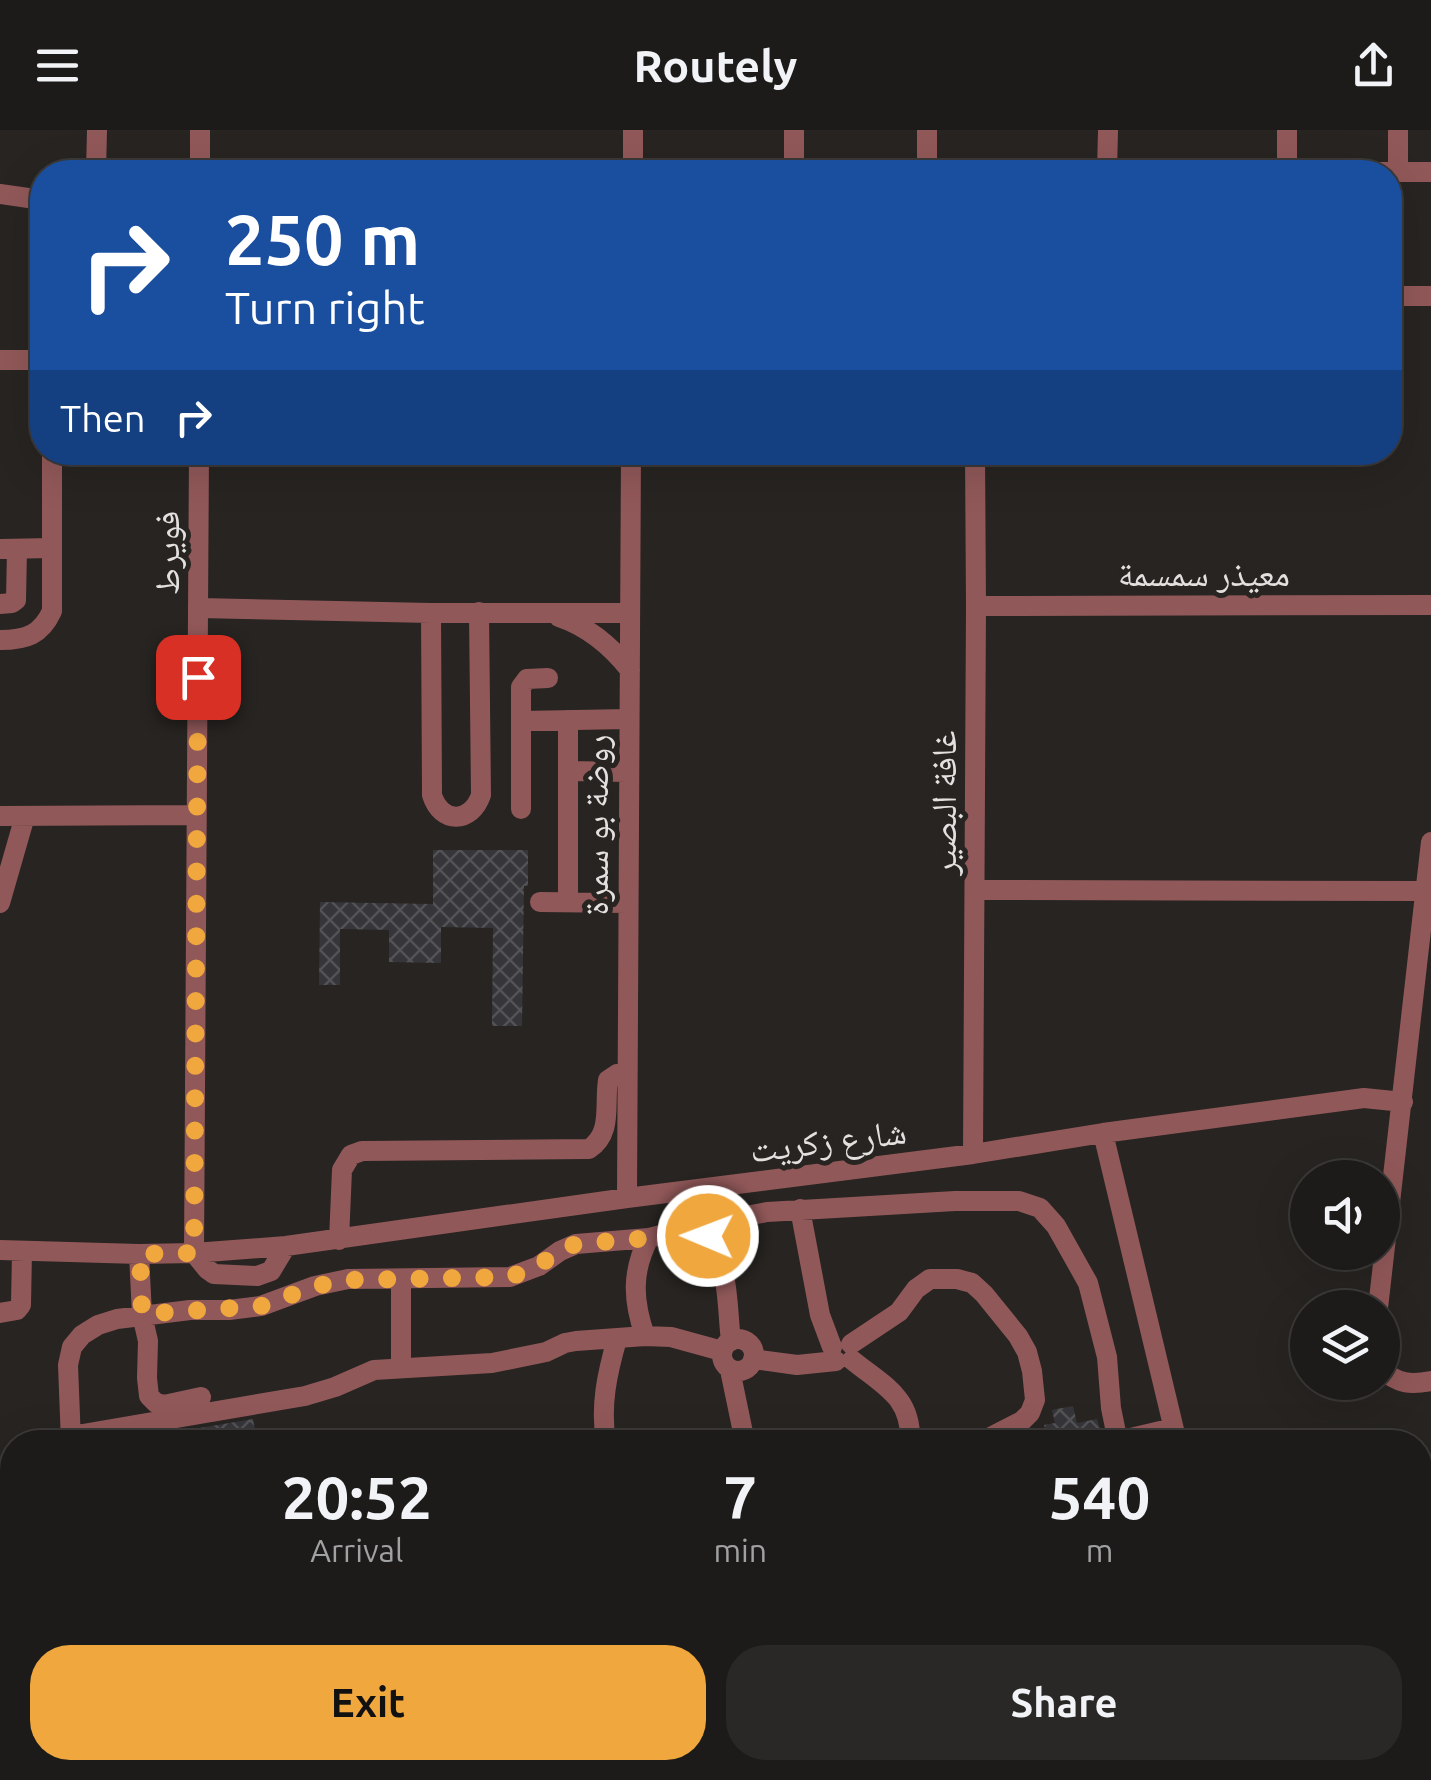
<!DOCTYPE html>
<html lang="en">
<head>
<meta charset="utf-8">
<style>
  body { margin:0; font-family:Ubuntu,"Noto Naskh Arabic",sans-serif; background:#2a2826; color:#f1f3f6; height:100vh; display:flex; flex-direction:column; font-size:38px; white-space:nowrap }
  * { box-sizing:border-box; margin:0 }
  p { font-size:32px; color:#a0a1a2 }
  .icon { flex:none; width:55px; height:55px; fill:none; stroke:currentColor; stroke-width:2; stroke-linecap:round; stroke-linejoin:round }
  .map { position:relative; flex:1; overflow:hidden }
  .panel { position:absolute; left:0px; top:1300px; width:1432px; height:350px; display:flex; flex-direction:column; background:#1d1b19; border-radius:40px 40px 0 0; box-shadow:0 10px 40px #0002,0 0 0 2px #3b3938 }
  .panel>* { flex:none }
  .banner { position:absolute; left:30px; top:30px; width:1372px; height:305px; border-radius:40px; box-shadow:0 10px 40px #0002,0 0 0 2px #3b3938; background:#1a4fa0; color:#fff; overflow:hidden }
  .buttons { position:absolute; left:1290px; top:1030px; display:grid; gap:20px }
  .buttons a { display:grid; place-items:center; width:110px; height:110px; border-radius:50%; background:#1d1b19; box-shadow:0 10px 40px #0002,0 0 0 2px #3b3938; font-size:50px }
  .pin { position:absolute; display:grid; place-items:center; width:85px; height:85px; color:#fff; margin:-42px; border-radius:20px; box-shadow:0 5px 15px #0006 }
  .me { position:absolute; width:110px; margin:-55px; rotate:271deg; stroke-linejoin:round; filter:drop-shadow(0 0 8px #0008) }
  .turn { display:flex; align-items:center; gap:35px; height:210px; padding:0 30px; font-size:45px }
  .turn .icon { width:130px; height:130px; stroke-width:2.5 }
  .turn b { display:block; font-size:70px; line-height:85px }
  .then { display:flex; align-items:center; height:95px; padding:0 30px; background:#0003; gap:20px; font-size:38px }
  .eta { display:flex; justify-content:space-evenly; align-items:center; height:170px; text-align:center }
  .eta b { font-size:60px; font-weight:600; line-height:70px }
  .primary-button { display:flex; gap:20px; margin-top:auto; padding:20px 30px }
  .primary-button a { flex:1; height:115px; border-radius:40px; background:#efa73e; color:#111; font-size:40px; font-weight:600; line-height:115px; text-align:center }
  .primary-button a+a { background:#2a2826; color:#f1f3f6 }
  header { display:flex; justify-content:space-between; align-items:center; height:130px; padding:0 30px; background:#1d1b19; font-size:45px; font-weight:600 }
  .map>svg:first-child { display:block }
</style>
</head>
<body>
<header><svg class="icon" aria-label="menu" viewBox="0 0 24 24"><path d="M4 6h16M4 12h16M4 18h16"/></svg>Routely<svg class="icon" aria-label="share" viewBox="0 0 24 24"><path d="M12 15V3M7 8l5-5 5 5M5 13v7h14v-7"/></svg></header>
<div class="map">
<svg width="1431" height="1650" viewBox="0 0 1431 1650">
  <defs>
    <pattern id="building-cross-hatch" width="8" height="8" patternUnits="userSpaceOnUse" patternTransform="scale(2.5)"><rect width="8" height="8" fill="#363539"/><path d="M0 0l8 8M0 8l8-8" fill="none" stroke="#535255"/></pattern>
  </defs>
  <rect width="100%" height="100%" fill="#272421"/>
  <!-- building -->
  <path fill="url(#building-cross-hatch)" d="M433 720H528V756H524L522 896H492L493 798 441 797V833L389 832V800L340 799V855H319L320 772 433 774Z
    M1073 1276 1077 1293 1097 1289 1104 1312H1047L1044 1295 1055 1293 1052 1280Z
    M253 1289 257 1310 245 1312H147L146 1307Z
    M209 1638H288L290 1650H212Z"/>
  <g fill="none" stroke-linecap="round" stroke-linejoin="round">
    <!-- path -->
    <path stroke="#787573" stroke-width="2.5" stroke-dasharray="5 5" stroke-linecap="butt" d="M1420 1576 1431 1575"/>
    <!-- minor -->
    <path stroke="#915859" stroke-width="20" d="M794 0V42
      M1287 0V42
      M96 42 97 0
      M200 42V0
      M633 42V0
      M927 42V0
      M1107 42 1108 0
      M1300 42H1431
      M1398 42V0
      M0 64 42 70
      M1390 166H1431
      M0 230H42
      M199 322 194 1123 207 1139 214 1144 257 1146 271 1141 286 1116
      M0 419 52 418
      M0 474 12 473 16 470 17 419
      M976 476 1431 475
      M199 478 431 483H630
      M431 483 432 665C441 694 471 694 481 665L479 482
      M559 487C589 497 611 516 630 540
      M0 510C26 510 41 505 52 481V322
      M521 591 628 589
      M568 641 628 642
      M521 679V557L527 549 548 548
      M0 686 196 685
      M975 760 1426 761
      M540 772 627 773
      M568 772V590
      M0 773 25 686
      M1103 1003 1177 1312
      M973 1024 976 476 975 322
      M627 1068 631 322
      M800 1079 820 1185 832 1217
      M696 1096C731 1124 726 1170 731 1211
      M339 1110 342 1040 351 1025 362 1021 589 1019C613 1003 604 975 608 950L617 944 627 943
      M0 1120 139 1124 194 1123 286 1116 627 1068 973 1024 1103 1003 1364 968 1403 972
      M139 1124 142 1185 148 1211 147 1248 149 1266 156 1273 164 1275 201 1267
      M401 1149V1239
      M1378 1178 1431 712
      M0 1183 17 1180 21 1175 22 1121
      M645 1206C633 1171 631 1142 649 1108
      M722 1225a16 16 0 1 1 32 0a16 16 0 1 1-32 0Z
      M851 1214 899 1182 916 1159 930 1149H957L972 1153 984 1164 1018 1206 1027 1222 1032 1241 1035 1270 1030 1283 1022 1291 981 1312
      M753 1229 797 1235 836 1231
      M852 1230C884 1256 912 1267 910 1312
      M1382 1239C1397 1254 1411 1255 1431 1251
      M730 1240 745 1312
      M71 1306 305 1266 335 1257 374 1240 492 1233 546 1222 565 1213 576 1211 645 1206 671 1207 722 1221
      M1118 1311 1173 1298
      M71 1312 68 1235 72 1217 82 1205 98 1195 117 1189 190 1180H229L261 1176 315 1156 348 1149 510 1147 539 1136 560 1121 576 1114 649 1108 709 1093 767 1082 955 1071H1019L1040 1078 1056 1096 1088 1153 1107 1227 1111 1278 1118 1312
      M606 1312C600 1276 607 1244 617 1209
      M0 1518 12 1517
      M0 1536 12 1535
      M108 1638 122 1650
      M434 1638 438 1650
      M774 1638 781 1650
      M882 1638 883 1650
      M802 1650H840
      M906 1650 934 1641 963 1638
      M1038 1650 1109 1638"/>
    <!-- major -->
    <path stroke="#ff898e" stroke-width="25" d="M1420 1603 1431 1601
      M1146 1650 1218 1638"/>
    <!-- highway -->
    <path stroke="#f7bdbd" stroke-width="30" d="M1421 1650 1431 1648"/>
  </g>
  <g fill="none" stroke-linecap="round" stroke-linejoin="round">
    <!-- route -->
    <path stroke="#efa73e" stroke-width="18" stroke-dasharray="0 32.4" d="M198 547 194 1123 140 1124 142 1184 261 1176 316 1156 348 1150 510 1147 538 1136 560 1120 576 1114 649 1108 696 1096 708 1106"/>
  </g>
  <g text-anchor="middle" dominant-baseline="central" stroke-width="10" stroke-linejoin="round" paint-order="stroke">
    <!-- street labels -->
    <g font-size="35" fill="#e3e1df" stroke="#272421">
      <text transform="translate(166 423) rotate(-90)">فويرط</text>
      <text x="1204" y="443">معيذر سمسمة</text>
      <text transform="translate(943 673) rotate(-90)">غافة البصير</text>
      <text transform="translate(595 695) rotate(-90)">روضة بو سمرة</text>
      <text transform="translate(828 1010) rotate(-7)">شارع زكريت</text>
    </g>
  </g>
</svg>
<div class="buttons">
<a><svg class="icon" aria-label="sound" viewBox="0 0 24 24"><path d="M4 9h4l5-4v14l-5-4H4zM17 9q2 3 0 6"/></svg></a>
<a><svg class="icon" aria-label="layers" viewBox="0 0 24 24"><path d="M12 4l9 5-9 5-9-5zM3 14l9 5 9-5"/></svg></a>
</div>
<div class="pin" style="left:198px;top:547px;background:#d93025"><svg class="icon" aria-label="arrive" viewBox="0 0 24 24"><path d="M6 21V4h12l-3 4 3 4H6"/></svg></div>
<svg class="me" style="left:708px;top:1106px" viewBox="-20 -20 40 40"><circle r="17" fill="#efa73e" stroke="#fff" stroke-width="3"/><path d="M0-11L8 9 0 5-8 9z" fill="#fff"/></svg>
<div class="banner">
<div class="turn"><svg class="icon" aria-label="right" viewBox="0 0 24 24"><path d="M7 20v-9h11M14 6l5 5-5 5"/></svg><div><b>250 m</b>Turn right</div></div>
<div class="then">Then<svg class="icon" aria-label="right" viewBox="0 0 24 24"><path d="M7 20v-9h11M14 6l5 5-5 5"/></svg></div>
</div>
<section class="panel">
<div class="eta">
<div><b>20:52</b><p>Arrival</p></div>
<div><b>7</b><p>min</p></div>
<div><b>540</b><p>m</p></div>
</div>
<div class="primary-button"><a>Exit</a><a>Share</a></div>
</section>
</div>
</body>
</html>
